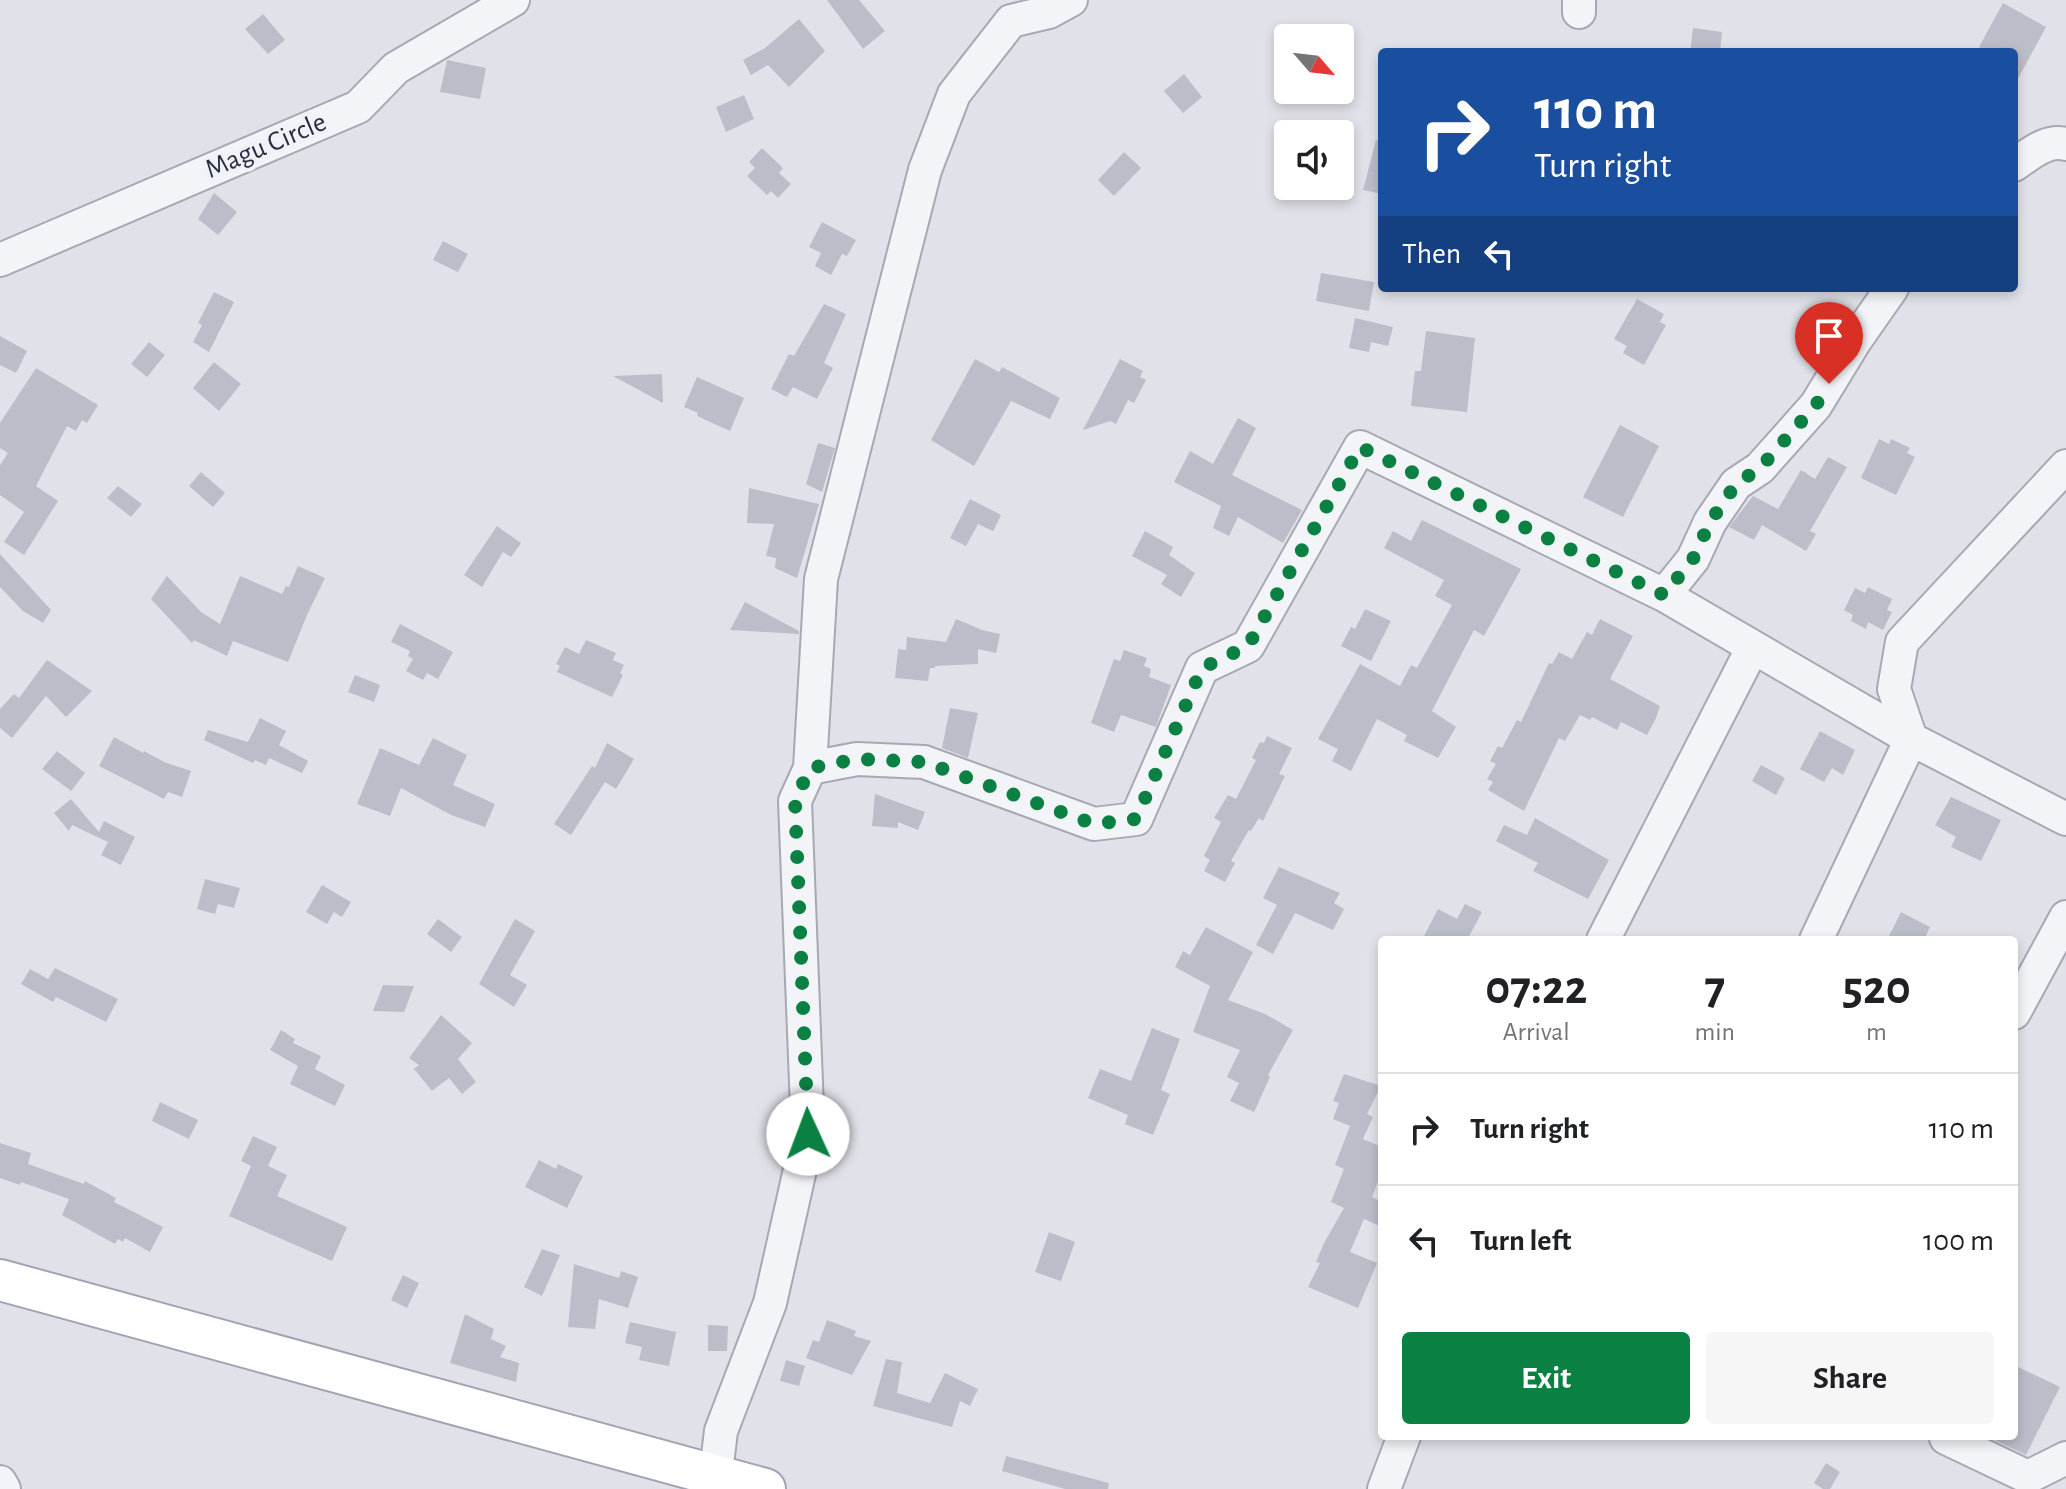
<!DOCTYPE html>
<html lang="en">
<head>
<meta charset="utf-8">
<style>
  body { margin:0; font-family:"Alegreya Sans",sans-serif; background:#f6f6f6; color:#202124; height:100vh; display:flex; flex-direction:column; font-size:30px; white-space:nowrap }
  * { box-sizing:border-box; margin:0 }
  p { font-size:26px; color:#757577 }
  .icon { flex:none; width:44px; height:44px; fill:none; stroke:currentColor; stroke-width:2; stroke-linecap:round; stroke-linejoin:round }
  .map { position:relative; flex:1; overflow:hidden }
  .drawer { position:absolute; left:1378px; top:936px; width:640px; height:504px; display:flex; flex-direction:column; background:#fff; border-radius:8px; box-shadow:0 4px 12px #0003 }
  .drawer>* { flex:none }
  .hud { position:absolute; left:1378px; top:48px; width:640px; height:244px; border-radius:8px; box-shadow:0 4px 12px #0003; background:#1a4fa0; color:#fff; overflow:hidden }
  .needle { width:52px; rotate:118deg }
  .controls { position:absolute; left:1274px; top:24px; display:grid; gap:16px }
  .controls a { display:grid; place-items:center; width:80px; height:80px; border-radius:8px; background:#fff; box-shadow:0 4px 12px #0003; font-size:40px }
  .pin { position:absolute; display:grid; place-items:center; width:68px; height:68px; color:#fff; margin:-82px -34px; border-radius:50% 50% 50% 0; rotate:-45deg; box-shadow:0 0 8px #0007 }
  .pin .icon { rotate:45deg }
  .me { position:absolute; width:88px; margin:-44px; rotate:358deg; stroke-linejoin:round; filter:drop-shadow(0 0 6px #0008) }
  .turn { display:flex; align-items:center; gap:28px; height:168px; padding:0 24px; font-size:36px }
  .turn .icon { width:104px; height:104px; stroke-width:2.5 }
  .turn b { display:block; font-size:56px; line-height:68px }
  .then { display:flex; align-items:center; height:76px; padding:0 24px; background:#0003; gap:16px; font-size:30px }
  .eta { display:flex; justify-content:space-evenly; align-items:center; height:136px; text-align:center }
  .eta b { font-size:48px; font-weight:700; line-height:56px }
  .cta { display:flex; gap:16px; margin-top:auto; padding:16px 24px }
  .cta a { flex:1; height:92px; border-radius:8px; background:#0b8043; color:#fff; font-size:32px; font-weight:700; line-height:92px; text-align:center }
  .cta a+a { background:#f6f6f6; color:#202124 }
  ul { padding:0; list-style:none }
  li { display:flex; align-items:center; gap:24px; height:112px; padding:0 24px; border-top:2px solid #e0e0e0 }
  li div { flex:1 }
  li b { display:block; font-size:30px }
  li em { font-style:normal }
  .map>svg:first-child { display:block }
</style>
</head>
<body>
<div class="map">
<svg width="2066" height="1489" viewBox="0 0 2066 1489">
  <rect width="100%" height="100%" fill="#e1e2e9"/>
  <!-- building -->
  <path fill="#bbbdc9" d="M827 0H859L885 31 863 49Z
    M2003 3 2046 27 2014 86V52H1988L1979 47Z
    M263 14 285 40 268 54 245 29Z
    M799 19 825 51 789 87 768 65 751 75 743 60 765 48Z
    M1693 28 1722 32 1720 52H1690Z
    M447 60 486 68 480 99 440 92Z
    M1184 74 1202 97 1183 113 1164 91Z
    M744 95 754 119 726 132 716 107Z
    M1376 140 1382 141V194L1363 190Z
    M762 148 783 168 779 173 791 184 778 198 771 191 767 195 747 176 755 168 749 162Z
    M1124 152 1141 168 1114 196 1098 180Z
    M214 193 237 212 218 235 198 219Z
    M822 222 856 240 847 256 842 254 831 275 815 266 821 253 809 247Z
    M443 241 468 254 458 272 433 260Z
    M1321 273 1374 282 1369 311 1316 301Z
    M214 292 234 302 209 352 193 342 202 325 198 323Z
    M1637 299 1664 314 1660 322 1666 325 1644 365 1623 353 1627 346 1614 339Z
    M824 304 846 314 824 363 833 368 817 399 793 387 787 397 771 389 789 354 794 356Z
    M1355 318 1393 327 1388 346 1371 342 1369 352 1349 348Z
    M1426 331 1475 338 1467 412 1411 406 1415 371H1421Z
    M0 336 27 351 16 373 0 365Z
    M149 342 165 355 147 377 131 364Z
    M975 359 999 372 1002 367 1060 398 1050 419 1011 401 974 466 931 440Z
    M1120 359 1143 371 1140 377 1146 380 1134 403 1128 400 1116 424 1110 421 1083 430Z
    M214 362 241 384 219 411 193 388Z
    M36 368 98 405 87 423 82 420 76 431 67 426 36 486 58 501 24 555 4 542 24 512 0 495V465L8 453 0 448V423Z
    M662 374 663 403 613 376Z
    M697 377 744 398 730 431 697 416 698 413 684 407Z
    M1238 418 1256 428 1232 475 1302 510 1283 543 1238 517 1229 536 1213 528 1221 506 1174 482 1190 451 1213 464Z
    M1620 425 1659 446 1623 517 1583 497Z
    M1879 439 1889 444 1891 439 1910 448 1907 453 1915 457 1896 495 1861 478Z
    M818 443 835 448 822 492 806 484Z
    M1828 457 1847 467 1810 531 1816 534 1806 551 1762 525 1754 540 1729 527 1753 496 1778 509 1801 470 1815 479Z
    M201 472 225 493 213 507 189 486Z
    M118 486 142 504 131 517 107 498Z
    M749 488 819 504 797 578 775 568 776 558 766 556 774 524 747 523Z
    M970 499 1001 515 993 531 978 524 966 546 950 538Z
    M1422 520 1521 569 1484 636 1474 630 1432 711 1456 727 1438 758 1404 741 1407 735 1377 719 1351 771 1332 761 1338 749 1318 739 1360 664 1400 686 1411 665 1417 668 1452 605 1435 596 1444 580 1384 548 1393 531 1411 541Z
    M497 526 521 543 511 557 503 552 482 587 464 575Z
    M1145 531 1173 547 1169 555 1195 573 1181 597 1161 584 1167 575 1132 556Z
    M0 554 51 610 43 623 23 611 0 587Z
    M298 566 325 578 307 615 288 662 233 641 227 656 194 640 192 643 151 599 167 576 201 612 220 624 240 576 282 594 286 586 289 587Z
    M1868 587 1892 599 1887 610 1892 612 1883 630 1868 622 1866 629 1851 621 1853 615 1844 610 1855 588 1865 593Z
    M745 602 799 631V634L730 630Z
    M1365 609 1391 621 1371 661 1341 646 1351 627 1355 629Z
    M956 619 982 630 1000 634 996 653 978 649V664L935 666V668H930L928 681 895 678 898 649 906 650 907 637 946 642Z
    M1600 619 1633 636 1610 679 1660 706 1656 718 1647 735 1621 722 1617 730 1592 717 1590 720 1580 715 1565 741 1559 738 1524 811 1488 790 1493 782 1487 779 1496 764 1490 761 1498 746 1502 748 1517 720 1521 722 1549 663 1552 664 1559 652 1572 659 1587 632 1592 635Z
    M400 624 453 652 438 679 427 673 423 680 406 671 413 659 408 656 410 651 391 642Z
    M586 640 616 653 613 660 624 665 620 673 623 675 612 697 557 672 560 666 556 664 565 647 579 654Z
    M1124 650 1147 658 1144 666 1151 669 1149 677 1171 685 1156 727 1121 715 1114 732 1091 723 1114 659 1120 661Z
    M47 660 92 691 66 717 46 696 12 738 0 728V709L14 694 19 698Z
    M355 675 380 685 374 702 348 692Z
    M950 708 978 713 968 758 942 748Z
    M260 718 286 731 279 745 308 761 302 773 269 758 266 765 255 760 253 763 204 740 208 730 248 742Z
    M1820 731 1855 750 1843 775 1832 768 1824 782 1800 769Z
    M1267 736 1292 748 1279 774 1285 776 1263 821 1259 818 1251 831 1249 830 1231 861 1235 863 1225 882 1204 871 1210 860 1204 856 1221 822 1214 818 1228 795 1236 799 1256 760 1252 758 1260 742 1264 743Z
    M114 737 143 753 144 751 164 762 191 771 182 797 168 792 164 799 99 766Z
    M433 738 467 755 453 785 495 804 485 827 451 815 401 788 390 816 357 804 380 748 419 765Z
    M607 743 634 759 616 789 605 782 571 835 554 824 592 766 595 768Z
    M57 751 85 773 71 791 42 769Z
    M1761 765 1785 778 1776 795 1752 781Z
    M875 794 925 812 918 830 898 822V828L872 826Z
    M1951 797 2001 820 1981 861 1951 847 1956 837 1935 825Z
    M71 799 99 832 104 821 135 837 121 865 101 855 108 842 72 825 69 831 54 813Z
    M1535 818 1609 860 1588 899 1533 871 1538 863 1496 841 1504 825 1527 835Z
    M1279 867 1340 893 1334 903 1344 909 1333 930 1295 913 1273 954 1256 945 1277 905 1263 898Z
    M205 879 240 888 234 908 218 904 215 914 197 909Z
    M322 885 351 902 342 917 334 912 327 924 306 912Z
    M1465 904 1482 912 1467 940H1422L1438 909 1457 919Z
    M1901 912 1930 927 1924 940H1887Z
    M438 919 462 937 451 952 427 934Z
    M515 919 535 931 510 975 527 985 514 1007 479 984Z
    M1206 927 1253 952 1228 1000 1265 1014 1293 1030 1268 1075 1270 1077 1254 1112 1230 1101 1239 1083 1227 1077 1240 1050 1193 1032 1210 986 1175 967 1183 951 1190 955Z
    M55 968 118 999 106 1022 56 997 53 1002 21 984 30 969 48 979Z
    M383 985 414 986 404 1012 373 1011Z
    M441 1015 472 1043 458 1059 476 1082 462 1094 449 1078 432 1091 414 1069 419 1065 409 1058Z
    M1152 1028 1180 1039 1161 1090 1170 1094 1153 1135 1125 1124 1128 1115 1088 1098 1100 1069 1131 1081Z
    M281 1030 295 1039 293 1043 321 1056 315 1069 345 1085 335 1106 290 1084 298 1066 270 1050Z
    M1344 1074 1381 1086 1367 1114 1373 1117 1363 1139 1382 1147V1171L1372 1197 1382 1202V1227L1364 1219 1350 1252 1377 1263 1358 1308 1308 1287 1320 1263 1316 1262 1324 1243 1344 1208 1331 1202 1344 1169 1335 1165 1350 1126 1333 1119 1339 1103 1333 1101Z
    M160 1102 198 1120 189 1139 152 1121Z
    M253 1136 277 1147 268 1166 287 1175 277 1196 347 1227 332 1261 229 1216 251 1166 241 1161Z
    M0 1143 31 1153 28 1164 84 1184 85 1181 116 1198 114 1202 163 1227 150 1252 125 1238 123 1242 118 1239 115 1244 62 1215 69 1199 21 1182 20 1185 0 1178Z
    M539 1160 556 1169 558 1164 583 1176 567 1208 525 1187Z
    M1049 1232 1075 1242 1061 1281 1035 1272Z
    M542 1249 560 1255 542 1296 524 1287Z
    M574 1264 619 1278 621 1271 638 1277 628 1308 599 1299 595 1329 568 1327Z
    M403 1275 419 1283 407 1308 391 1300Z
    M465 1314 494 1329 491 1339 506 1346 500 1357 519 1363 516 1382 450 1363Z
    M827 1320 856 1331 854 1336 871 1341 852 1375 806 1358 813 1340 819 1342Z
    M630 1322 676 1332 669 1366 639 1360 642 1347 625 1343Z
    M708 1325 728 1326 727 1351H708Z
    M886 1359 902 1362 897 1393 930 1403 945 1373 978 1389 970 1406 960 1401 952 1427 873 1406Z
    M786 1360 805 1366 799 1386 780 1381Z
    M2014 1365 2060 1387 2026 1455 1986 1436H2014Z
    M1006 1456 1109 1483 1108 1489H1065L1002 1471Z
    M1826 1463 1840 1472 1830 1489H1823L1814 1483Z"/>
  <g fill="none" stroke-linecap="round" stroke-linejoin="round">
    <defs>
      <path id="minor" d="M1579 12V0
        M2014 165C2029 155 2046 139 2066 144
        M0 260 358 107 396 68 513 0
        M1664 595 1693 559 1710 522 1736 484 1760 468 1816 405 1855 341 1892 288
        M810 768 857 759 924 762 1094 824 1136 819 1202 668 1248 646 1360 447 1664 595 1911 739 2066 819
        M1603 940 1753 647
        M1816 940 1911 739 1894 689 1902 642 2066 466
        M2014 1013 2066 917
        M1946 1438 2028 1477 2066 1458
        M0 1482 4 1489
        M714 1489 721 1431 770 1303 808 1134 795 801 810 768 821 579 925 170 954 94 1011 21 1049 12 1071 0
        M1384 1489 1404 1436"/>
      <path id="major" d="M0 1280 765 1489"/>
    </defs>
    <!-- minor casing -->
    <use href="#minor" stroke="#a6a8b3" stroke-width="36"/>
    <!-- major casing -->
    <use href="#major" stroke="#a0a4b5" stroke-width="44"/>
    <!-- minor -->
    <use href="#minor" stroke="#f3f4f8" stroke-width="32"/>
    <!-- major -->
    <use href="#major" stroke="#fff" stroke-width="40"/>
  </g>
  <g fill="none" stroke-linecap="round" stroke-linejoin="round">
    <!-- route -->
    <path stroke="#0b8043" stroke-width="14" stroke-dasharray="0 25.2" d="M808 1134 795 801 810 768 857 759 924 762 1094 824 1136 819 1202 668 1248 646 1360 447 1664 595 1693 559 1710 522 1736 484 1760 468 1816 405 1829 384"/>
  </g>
  <g text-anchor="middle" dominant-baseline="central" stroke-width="8" stroke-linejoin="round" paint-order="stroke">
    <!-- street labels -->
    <g font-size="28" fill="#292d41" stroke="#f0f2f7">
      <text transform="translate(266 146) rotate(-23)">Magu Circle</text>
    </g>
  </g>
</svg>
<div class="controls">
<a><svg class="needle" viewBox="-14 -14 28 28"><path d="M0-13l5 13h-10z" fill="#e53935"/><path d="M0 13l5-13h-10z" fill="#757577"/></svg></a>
<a><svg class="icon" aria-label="sound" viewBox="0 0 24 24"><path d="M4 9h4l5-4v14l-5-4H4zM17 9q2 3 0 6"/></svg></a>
</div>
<div class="pin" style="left:1829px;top:384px;background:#d93025"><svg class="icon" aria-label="arrive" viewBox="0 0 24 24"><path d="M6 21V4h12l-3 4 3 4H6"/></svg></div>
<svg class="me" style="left:808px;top:1134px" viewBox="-20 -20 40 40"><circle r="19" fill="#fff"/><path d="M0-13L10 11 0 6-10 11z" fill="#0b8043"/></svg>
<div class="hud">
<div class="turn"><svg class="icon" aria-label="right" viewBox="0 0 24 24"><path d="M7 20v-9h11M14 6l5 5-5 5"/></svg><div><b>110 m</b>Turn right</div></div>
<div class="then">Then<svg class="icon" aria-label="left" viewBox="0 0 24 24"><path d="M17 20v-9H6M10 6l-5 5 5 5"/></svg></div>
</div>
<section class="drawer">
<div class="eta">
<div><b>07:22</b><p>Arrival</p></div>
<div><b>7</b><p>min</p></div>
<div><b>520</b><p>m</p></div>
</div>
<ul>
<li><svg class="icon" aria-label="right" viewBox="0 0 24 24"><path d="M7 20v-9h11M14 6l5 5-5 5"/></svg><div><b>Turn right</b></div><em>110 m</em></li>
<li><svg class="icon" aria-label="left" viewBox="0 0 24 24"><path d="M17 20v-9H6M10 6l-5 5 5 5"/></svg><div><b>Turn left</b></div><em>100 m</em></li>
</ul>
<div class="cta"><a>Exit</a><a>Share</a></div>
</section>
</div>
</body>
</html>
